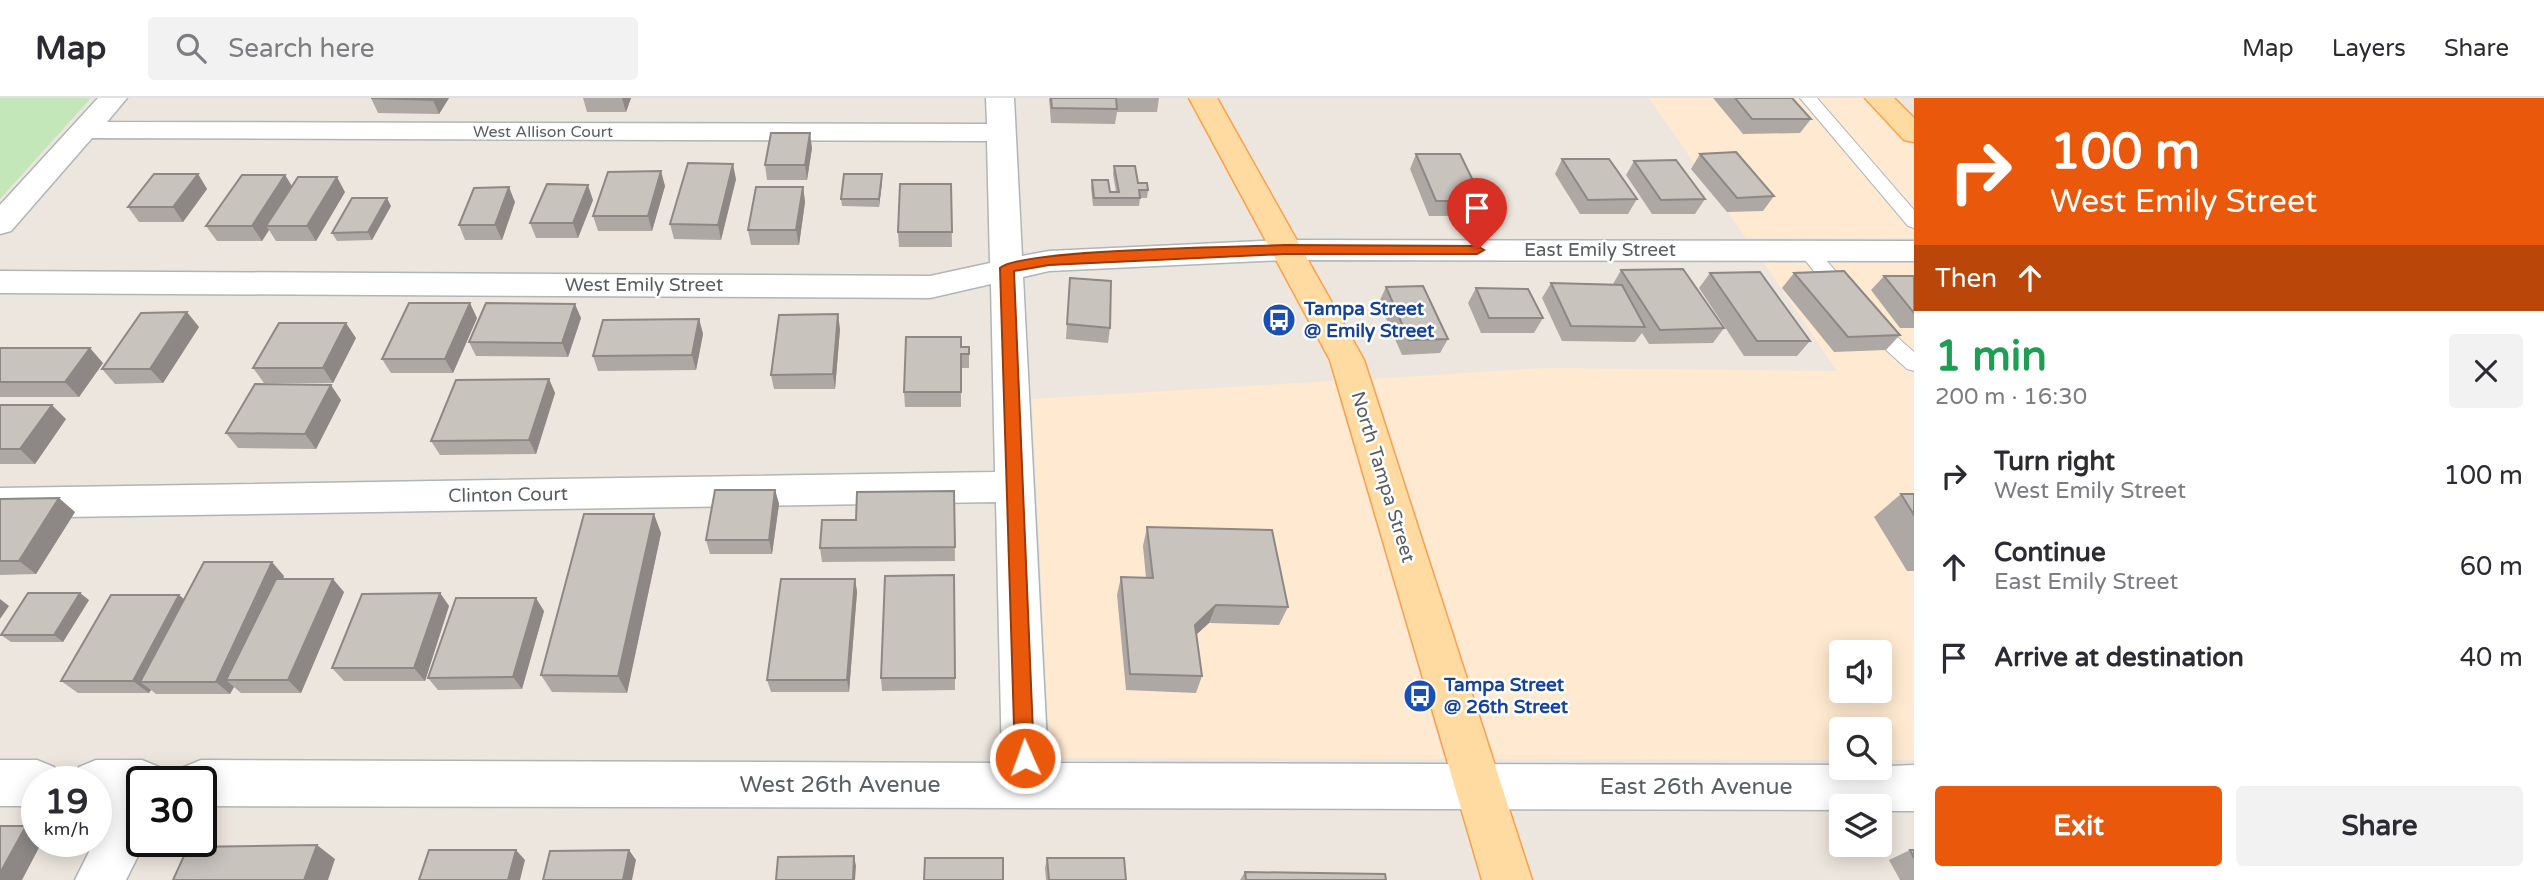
<!DOCTYPE html>
<html lang="en">
<head>
<meta charset="utf-8">
<style>
  body { margin:0; font-family:"Varela Round",sans-serif; background:#f2f2f3; color:#2b2b33; height:100vh; display:flex; flex-direction:column; font-size:26px; white-space:nowrap }
  * { box-sizing:border-box; margin:0 }
  p { font-size:23px; color:#7c7c81 }
  .icon { flex:none; width:38px; height:38px; fill:none; stroke:currentColor; stroke-width:2; stroke-linecap:round; stroke-linejoin:round }
  .map { position:relative; flex:1; overflow:hidden }
  .sheet { display:flex; flex-direction:column; background:#fff; width:630px }
  .sheet>* { flex:none }
  .top-card { background:#ea580c; color:#fff; overflow:hidden }
  .buttons { position:absolute; left:1829px; top:542px; display:grid; gap:14px }
  .buttons a { display:grid; place-items:center; width:63px; height:63px; border-radius:7px; background:#fff; box-shadow:0 4px 18px #0003; font-size:35px }
  .speed { position:absolute; left:21px; top:668px; display:flex; gap:14px; font-size:35px; font-weight:700; text-align:center }
  .speed>* { display:grid; place-content:center; width:91px; height:91px; border-radius:50%; background:#fff; box-shadow:0 4px 18px #0003; line-height:1 }
  .speed small { font-size:18px; font-weight:400 }
  .speed .limit { border:4px solid #111; border-radius:10px; background:#fff; color:#111 }
  .pin { position:absolute; display:grid; place-items:center; width:60px; height:60px; color:#fff; margin:-72px -30px; border-radius:50% 50% 50% 0; rotate:-45deg; box-shadow:0 0 7px #0007 }
  .pin .icon { rotate:45deg }
  .me { position:absolute; width:77px; margin:-38px; rotate:358deg; stroke-linejoin:round; filter:drop-shadow(0 0 5px #0008) }
  .turn { display:flex; align-items:center; gap:24px; height:147px; padding:0 21px; font-size:32px }
  .turn .icon { width:91px; height:91px; stroke-width:2.5 }
  .turn b { display:block; font-size:49px; line-height:60px }
  .then { display:flex; align-items:center; height:66px; padding:0 21px; background:#0003; gap:14px; font-size:26px }
  .round { display:grid; place-items:center; flex:none; width:74px; height:74px; border-radius:7px; background:#f2f2f3 }
  .headline { display:flex; align-items:center; justify-content:space-between; height:119px; padding:0 21px }
  h1 { font-size:42px; font-weight:700; line-height:52px; color:#1e9e55 }
  .action { display:flex; gap:14px; margin-top:auto; padding:14px 21px }
  .action a { flex:1; height:80px; border-radius:7px; background:#ea580c; color:#fff; font-size:28px; font-weight:700; line-height:80px; text-align:center }
  .action a+a { background:#f2f2f3; color:#2b2b33 }
  ul { padding:0; list-style:none }
  li { display:flex; align-items:center; gap:21px; height:91px; padding:0 21px }
  li div { flex:1 }
  li b { display:block; font-size:26px }
  li em { font-style:normal }
  header { display:flex; align-items:center; gap:42px; box-sizing:border-box; height:98px; padding:0 35px; background:#fff; border-bottom:2px solid #e1e1e2 }
  header strong { font-size:33px }
  nav { display:flex; gap:38px; margin-inline-start:auto; font-size:24px }
  .search { width:490px; height:63px; background:#f2f2f3; display:flex; align-items:center; gap:18px; box-sizing:border-box; padding:0 24px; border-radius:7px; color:#7c7c81; font-size:26px }
  main { display:flex; flex:1; min-height:0 }
  .map>svg:first-child { display:block }
</style>
</head>
<body>
<header>
<strong>Map</strong>
<div class="search"><svg class="icon" aria-label="search" viewBox="0 0 24 24"><circle cx="10" cy="10" r="6"/><path d="M15 15l6 6"/></svg>Search here</div>
<nav><a>Map</a><a>Layers</a><a>Share</a></nav>
</header>
<main>
<div class="map">
<svg width="1914" height="782" viewBox="0 0 1914 782">
  <rect width="100%" height="100%" fill="#ede6de"/>
  <!-- commercial -->
  <path fill="#ffead1" fill-rule="evenodd" d="M1649 0H1864L1914 52V140H1746Z
    M1764 165H1914V662H1880V632H1841V662L1495 661 1373 281 1546 270 1837 273ZM1841 555H1880V593H1841Z
    M1334 283 1444 661 1050 660 1032 301Z"/>
  <!-- green -->
  <path fill="#c3e7b8" d="M0 0H91L0 101Z"/>
  <g fill="none" stroke-linecap="round" stroke-linejoin="round">
    <defs>
      <path id="service" d="M1800 0H1817L1914 112V130L1908 128Z
        M1807 146 1814 148 1850 190 1853 195 1850 200H1836L1800 156 1798 152Z
        M1870 219 1877 221 1914 254V273L1907 271 1863 231 1860 226 1863 221Z"/>
      <path id="minor" d="M98 0H127L107 24 987 26 986 0H1014L1022 158 1049 153 1285 142 1914 143V163L1285 162 1049 173 1023 179 1048 665 1841 667V670L1914 667V713H1880V709H1841V712L201 708V684H178L184 669 201 662 1002 665 996 404 0 420V390L995 374 991 186 930 200 0 195V173L930 178 990 165 987 43 92 40 11 133 0 136V107Z
        M0 662H37L54 669 60 684H37V708H0Z
        M96 662H142L159 669 165 684H142V744H145L126 782H75L112 708H96V684H73L79 669Z"/>
      <path id="primary" d="M1189 0H1217L1364 262 1532 782H1482L1330 262Z
        M1865 0H1894L1914 20V44L1904 42Z"/>
    </defs>
    <!-- service casing -->
    <use href="#service" stroke="#b0b5b8" stroke-width="2"/>
    <!-- minor casing -->
    <use href="#minor" stroke="#b0b5b8" stroke-width="3"/>
    <!-- primary casing -->
    <use href="#primary" stroke="#fca048" stroke-width="3"/>
    <!-- service -->
    <use href="#service" fill="#fff" fill-rule="evenodd"/>
    <!-- minor -->
    <use href="#minor" fill="#fff" fill-rule="evenodd"/>
    <!-- primary -->
    <use href="#primary" fill="#ffdaa1" fill-rule="evenodd"/>
  </g>
  <!-- wall -->
  <path fill="#ada8a3" d="M371 0H449L439 16 378 15Z
    M583 0H631L626 14H587Z
    M1049 0H1159L1157 14H1117L1115 26 1051 25Z
    M1713 0H1792L1811 21 1800 35 1743 36Z
    M812 50 807 82H767L765 67Z
    M1416 56 1483 103 1476 118H1429L1410 71Z
    M1700 56 1774 98 1763 113 1727 114 1691 71Z
    M1562 61 1637 101 1628 116H1580L1555 76Z
    M1634 63 1705 101 1695 116H1652L1626 77Z
    M1114 68 1148 92 1147 100H1140L1139 108H1093L1091 90 1092 82 1110 94H1116L1113 76Z
    M198 76 207 91 183 124H139L128 109Z
    M882 76V84L879 109 842 108 841 101Z
    M285 77 292 88 345 94 316 143H276L269 132 262 143H217L206 128Z
    M736 81 721 142 674 141 670 126Z
    M951 86 952 149H899L898 134Z
    M665 88 652 133H598L593 118Z
    M803 89 805 104 799 147H751L748 132Z
    M593 102 578 140H536L530 125Z
    M515 104 502 142H465L459 127Z
    M391 108 372 142 337 143 332 135Z
    M1621 172 1724 230 1713 245 1649 246 1642 235 1635 244 1562 243 1542 200 1551 185 1613 186Z
    M1710 175 1810 243 1797 258H1744L1699 190Z
    M1794 175 1900 237 1886 252 1834 254 1782 190Z
    M1884 178H1914V230H1900L1871 192Z
    M1070 180 1110 230 1108 245 1066 241Z
    M1386 189 1448 241 1440 255 1402 257 1379 204Z
    M1476 190 1543 220 1534 235H1481L1468 205Z
    M477 220 453 275H391L382 261Z
    M581 220 568 259 476 258 469 244Z
    M699 221 703 236 696 272 598 273 593 258Z
    M199 229 163 285 115 286 102 271Z
    M840 231 835 291H774L771 277Z
    M356 240 333 285H264L253 270Z
    M961 249 969 256V270H961V309H905L904 294Z
    M0 250 103 265 79 299H0Z
    M549 281 555 295 536 356 440 357 431 343Z
    M341 302 316 351 238 350 226 335Z
    M0 307 66 321 35 366H0Z
    M775 392 779 406 772 456H710L706 442Z
    M954 393 955 463 822 464 820 450 856 422Z
    M1901 396H1914V473H1907L1874 419Z
    M0 401 75 414 36 476 0 477Z
    M1147 429 1288 509 1279 527 1209 525 1196 537 1202 578 1196 595 1126 592 1117 497 1121 479 1146 480 1143 448Z
    M661 435 627 595 552 594 541 577Z
    M954 477 955 592 882 593 881 580Z
    M284 478 283 481 344 494 301 595H241L234 589 230 596H156L151 592 149 595H78L61 583 179 497 184 501Z
    M855 481 857 494 849 594H771L767 582Z
    M440 495 449 508 425 583H344L332 570Z
    M89 502 63 544H11L1 537Z
    M544 513 522 591 438 592 428 580Z
    M1910 752H1914V782H1900L1889 762Z
    M1047 760 1126 782H1046L1045 770Z
    M1245 774 1386 782H1240Z"/>
  <!-- shaded-wall -->
  <path fill="#8d8885" d="M434 0H449L439 16 433 2Z
    M622 0H631L626 14Z
    M810 35 812 50 807 82 805 67Z
    M733 66 736 81 721 142 718 127Z
    M661 73 665 88 652 133 648 118Z
    M198 76 207 91 183 124 173 109Z
    M882 76V84L879 109V101Z
    M285 77 294 92 266 128 269 132 262 143 252 128Z
    M337 79 345 94 316 143 307 128Z
    M588 87 593 102 578 140 573 125Z
    M509 89 515 104 502 142 495 127Z
    M803 89 805 104 799 147 796 132Z
    M387 100 391 108 372 142 368 134Z
    M470 205 477 220 453 275 445 261Z
    M575 206 581 220 568 259 562 245Z
    M187 214 199 229 163 285 150 271Z
    M838 216 840 231 835 291 833 276Z
    M699 221 703 236 696 272 692 257Z
    M346 225 356 240 333 285 323 270Z
    M90 250 103 265 79 299 65 284Z
    M549 281 555 295 536 356 529 342Z
    M331 287 341 302 316 351 305 336Z
    M52 307 66 321 35 366 20 351Z
    M775 392 779 406 772 456 769 442Z
    M59 400 75 414 36 476 19 463Z
    M654 416 661 435 627 595 618 578Z
    M272 464 284 478 236 582H226L234 589 230 596 216 584Z
    M333 481 344 494 301 595 288 582Z
    M855 481 857 494 849 594 847 582Z
    M80 495 89 502 63 544 54 537Z
    M440 495 449 508 425 583 414 570Z
    M179 497 194 510 140 584 151 592 149 595 133 583Z
    M536 500 544 513 522 591 513 579Z
    M0 501 9 508 0 521Z
    M1216 507 1209 525 1188 544 1195 527Z
    M26 728 37 734V744H42L22 782H0V775Z
    M317 747 335 761 328 782H304Z
    M516 752 525 762 520 782H508Z
    M629 752 636 762 632 782H623Z
    M854 758 856 768 855 782H853Z"/>
  <!-- building -->
  <path fill="#c9c3be" stroke="#8d8885" stroke-width="2" d="M371 0H434L433 2Z
    M1051 0H1116L1117 11 1052 10Z
    M1735 0H1792L1811 21H1752Z
    M771 35H810L805 67H765Z
    M1736 54 1774 98 1737 100 1700 56Z
    M1416 56H1460L1483 103H1436Z
    M1562 61H1609L1637 101 1588 102Z
    M1676 62 1705 101 1661 102 1634 63Z
    M688 65 733 66 718 127 670 126Z
    M1114 68H1135L1138 85H1147L1148 92H1139L1140 100H1094L1092 82H1108L1110 94H1119Z
    M661 73 648 118H593L608 74Z
    M154 76H198L173 109H128Z
    M844 76H882L879 101H841Z
    M242 77H285L252 128H206Z
    M298 79H337L307 128H266Z
    M547 86 588 87 573 125H530Z
    M900 86H951L952 134H898Z
    M509 89 495 127H459L474 90Z
    M756 89H803L796 132H748Z
    M352 100H387L368 134 332 135Z
    M1683 171 1724 230 1660 232 1621 172Z
    M1844 173 1900 237 1848 239 1794 175Z
    M1760 174 1810 243H1757L1710 175Z
    M1884 178H1914V215Z
    M1070 180 1111 183 1110 230 1067 226Z
    M1551 185 1622 187 1645 229 1571 228Z
    M1423 188 1448 241 1409 242 1386 189Z
    M1476 190 1528 191 1543 220H1489Z
    M409 205H470L445 261H382Z
    M486 205 575 206 562 245 469 244Z
    M187 214 150 271H102L141 215Z
    M838 216 833 276 771 277 779 217Z
    M699 221 692 257 593 258 603 222Z
    M279 225H346L323 270H253Z
    M906 239H961V249H969V256H961V294H904Z
    M0 250H90L65 284H0Z
    M549 281 529 342 431 343 456 282Z
    M255 286 331 287 305 336 226 335Z
    M0 307H52L20 351H0Z
    M715 392H775L769 442H706Z
    M954 393 955 449 820 450 822 422H856L857 394Z
    M1901 396H1914V417Z
    M59 400 19 463H0V401Z
    M584 416H654L618 578 541 577Z
    M1147 429 1272 432 1288 509 1216 507 1195 527 1202 578 1130 576 1121 479 1153 480Z
    M204 464H272L216 584H140Z
    M954 477 955 580H881L885 478Z
    M276 481H333L288 582H226Z
    M781 481H855L847 582H767Z
    M28 495H80L54 537H1Z
    M440 495 414 570H332L362 496Z
    M111 497H179L133 583H61Z
    M456 500H536L513 579 428 580Z
    M0 728H26L0 775Z
    M317 747 304 782H173L188 749Z
    M429 752H516L508 782H419Z
    M629 752 623 782H543L550 753Z
    M1910 752H1914V760Z
    M854 758 853 782H776L778 759Z
    M925 760H1003V782H924Z
    M1047 760H1124L1126 782H1049Z
    M1245 774 1385 776 1386 782H1246Z"/>
  <!-- route -->
  <path fill="#ea580c" stroke="#983908" stroke-width="2" d="M1285 147 1477 148 1484 152 1477 156H1285L1049 167 1014 173 1034 660 1032 667 1025 669 1018 667 1015 660 1000 170C1020 151 1244 149 1285 147Z"/>
  <!-- icons -->
  <defs>
    <symbol id="bus-disc" viewBox="-11 -11 22 22"><circle r="9.5" fill="#1a4fb4" stroke="#fff"/><path d="M-5-6H5V4H4V6H2V4H-2V6H-4V4H-5ZM-3.5-4V0h7V-4ZM-3.5 1.2v1.5H-2V1.2ZM2 1.2v1.5H3.5V1.2Z" fill="#fff"/></symbol>
  </defs>
  <g fill-rule="evenodd">
    <use href="#bus-disc" x="1260" y="203" width="38" height="38"/>
    <use href="#bus-disc" x="1401" y="579" width="38" height="38"/>
  </g>
  <g text-anchor="middle" dominant-baseline="central" stroke-width="5" stroke-linejoin="round" paint-order="stroke">
    <!-- far-street labels -->
    <g font-size="16" fill="#585e61" stroke="#fff">
      <text x="543" y="34">West Allison Court</text>
    </g>
    <!-- street labels -->
    <g font-size="19" fill="#585e61" stroke="#fff">
      <text x="1600" y="152">East Emily Street</text>
      <text x="644" y="187">West Emily Street</text>
      <text transform="translate(1383 379) rotate(73)">North Tampa Street</text>
      <text transform="translate(508 397) rotate(-1)">Clinton Court</text>
    </g>
    <!-- transit labels -->
    <g font-size="19" font-weight="bold" fill="#164399" stroke="#fff" text-anchor="start">
      <text x="1304" y="211">Tampa Street<tspan x="1304" dy="22">@ Emily Street</tspan></text>
      <text x="1444" y="587">Tampa Street<tspan x="1444" dy="22">@ 26th Street</tspan></text>
    </g>
    <!-- near-street labels -->
    <g font-size="23" fill="#585e61" stroke="#fff">
      <text x="840" y="687">West 26th Avenue</text>
      <text x="1696" y="689">East 26th Avenue</text>
    </g>
  </g>
</svg>
<div class="buttons">
<a><svg class="icon" aria-label="sound" viewBox="0 0 24 24"><path d="M4 9h4l5-4v14l-5-4H4zM17 9q2 3 0 6"/></svg></a>
<a><svg class="icon" aria-label="search" viewBox="0 0 24 24"><circle cx="10" cy="10" r="6"/><path d="M15 15l6 6"/></svg></a>
<a><svg class="icon" aria-label="layers" viewBox="0 0 24 24"><path d="M12 4l9 5-9 5-9-5zM3 14l9 5 9-5"/></svg></a>
</div>
<div class="speed"><div>19<small>km/h</small></div><div class="limit">30</div></div>
<div class="pin" style="left:1477px;top:152px;background:#d93025"><svg class="icon" aria-label="arrive" viewBox="0 0 24 24"><path d="M6 21V4h12l-3 4 3 4H6"/></svg></div>
<svg class="me" style="left:1025px;top:660px" viewBox="-20 -20 40 40"><circle r="17" fill="#ea580c" stroke="#fff" stroke-width="3"/><path d="M0-11L8 9 0 5-8 9z" fill="#fff"/></svg>
</div>
<section class="sheet">
<div class="top-card">
<div class="turn"><svg class="icon" aria-label="right" viewBox="0 0 24 24"><path d="M7 20v-9h11M14 6l5 5-5 5"/></svg><div><b>100 m</b>West Emily Street</div></div>
<div class="then">Then<svg class="icon" aria-label="ahead" viewBox="0 0 24 24"><path d="M12 20V5M6 11l6-6 6 6"/></svg></div>
</div>
<div class="headline"><div><h1>1 min</h1><p>200 m · 16:30</p></div><a class="round"><svg class="icon" aria-label="close" viewBox="0 0 24 24"><path d="M6 6l12 12M18 6L6 18"/></svg></a></div>
<ul>
<li><svg class="icon" aria-label="right" viewBox="0 0 24 24"><path d="M7 20v-9h11M14 6l5 5-5 5"/></svg><div><b>Turn right</b><p>West Emily Street</p></div><em>100 m</em></li>
<li><svg class="icon" aria-label="ahead" viewBox="0 0 24 24"><path d="M12 20V5M6 11l6-6 6 6"/></svg><div><b>Continue</b><p>East Emily Street</p></div><em>60 m</em></li>
<li><svg class="icon" aria-label="arrive" viewBox="0 0 24 24"><path d="M6 21V4h12l-3 4 3 4H6"/></svg><div><b>Arrive at destination</b></div><em>40 m</em></li>
</ul>
<div class="action"><a>Exit</a><a>Share</a></div>
</section>
</main>
</body>
</html>
